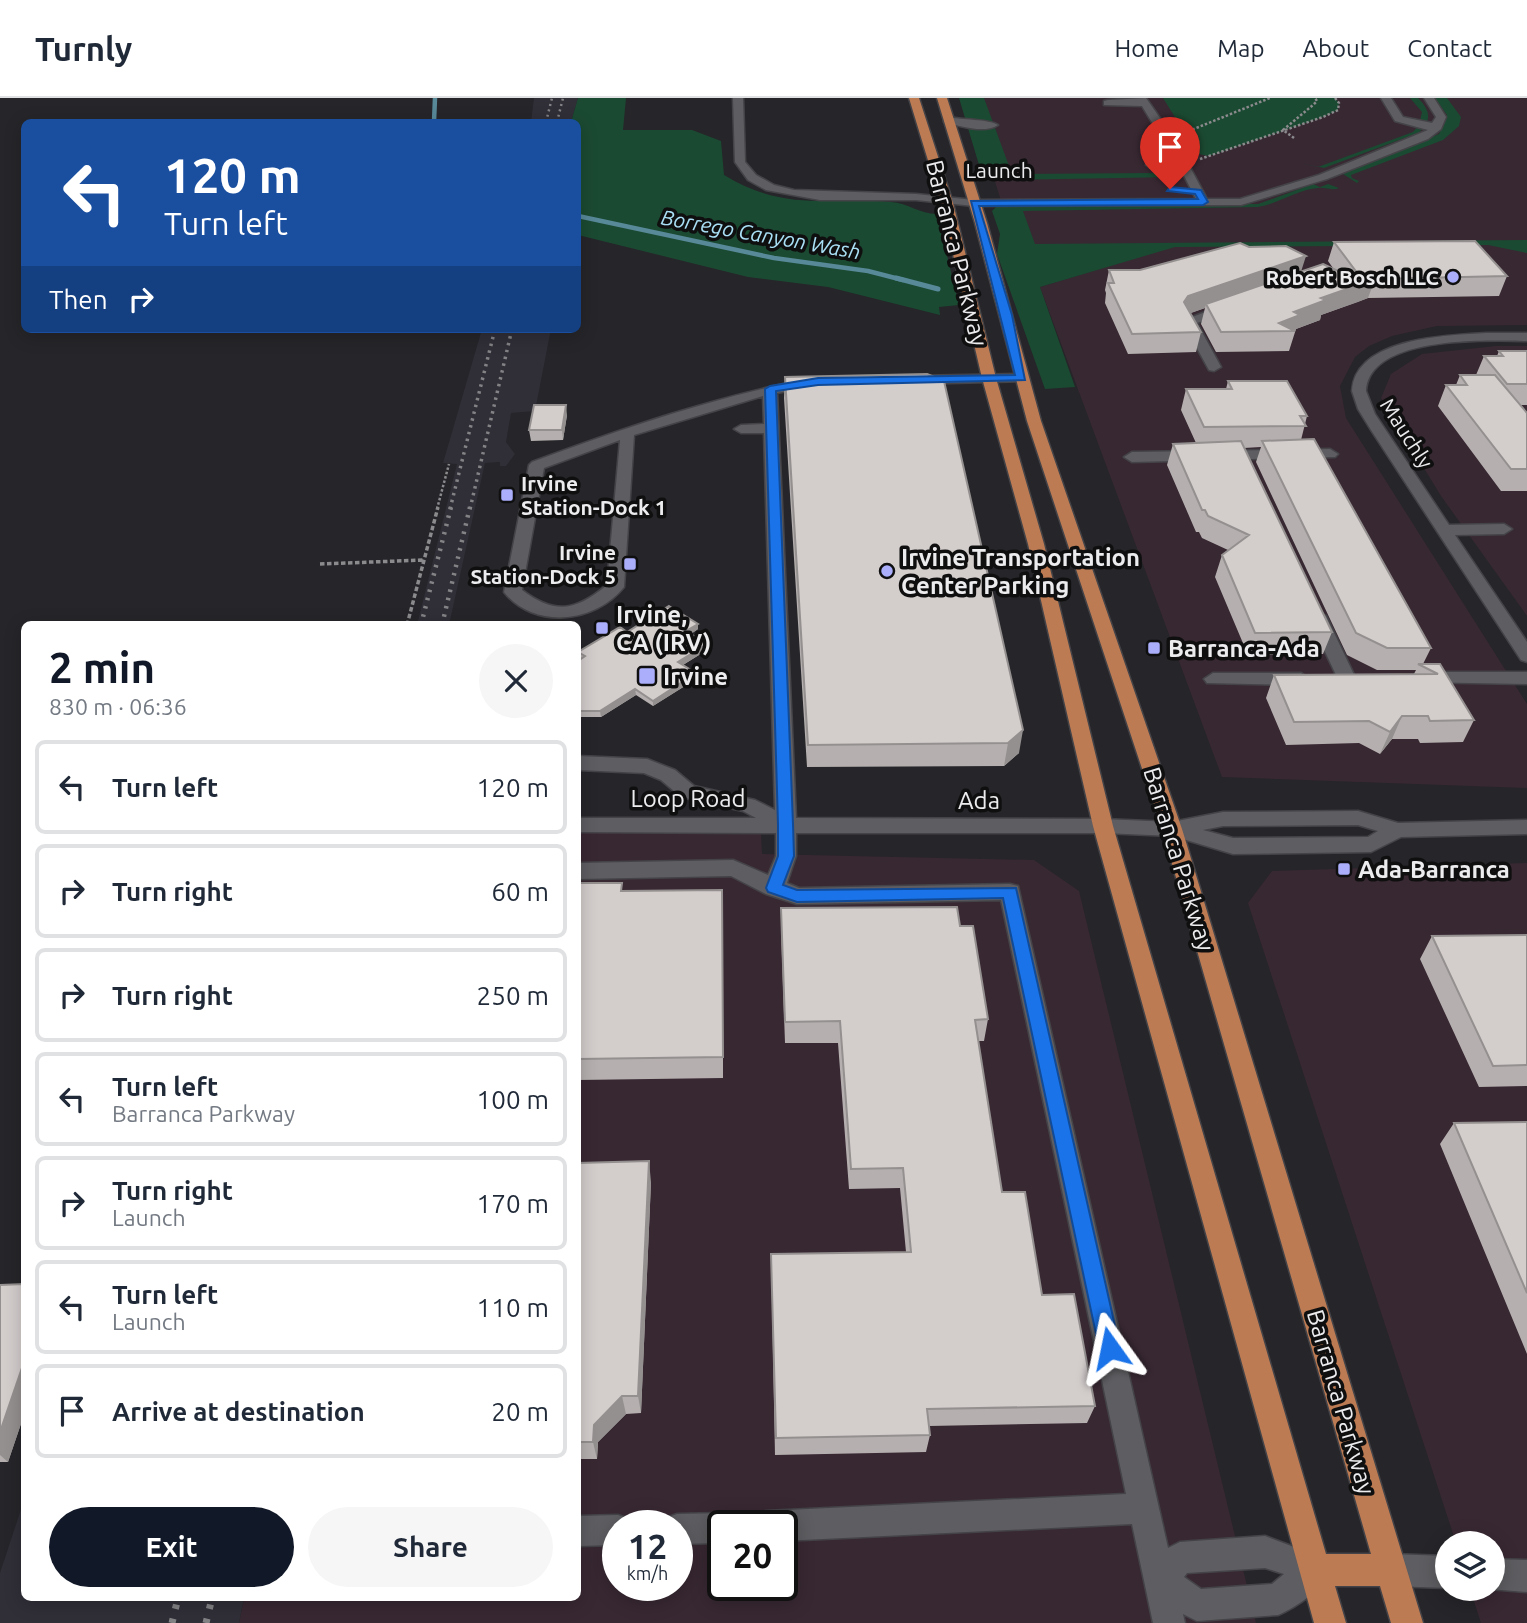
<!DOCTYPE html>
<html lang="en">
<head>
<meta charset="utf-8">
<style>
  body { margin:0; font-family:Ubuntu,sans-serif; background:#f6f6f7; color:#1f2937; height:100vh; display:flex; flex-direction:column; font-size:26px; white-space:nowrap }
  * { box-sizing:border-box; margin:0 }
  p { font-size:23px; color:#747a83 }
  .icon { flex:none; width:38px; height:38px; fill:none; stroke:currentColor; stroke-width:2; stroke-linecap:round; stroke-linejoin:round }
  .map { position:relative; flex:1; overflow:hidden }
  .panel { position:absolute; left:21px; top:523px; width:560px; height:980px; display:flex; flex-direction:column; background:#fff; border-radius:10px; box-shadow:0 4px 18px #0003 }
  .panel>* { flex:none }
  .guide { position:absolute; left:21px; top:21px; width:560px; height:214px; border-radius:10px; box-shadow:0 4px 18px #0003; background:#1a4fa0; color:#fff; overflow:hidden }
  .controls { position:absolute; left:1435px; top:1433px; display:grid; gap:14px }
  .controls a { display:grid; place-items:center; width:70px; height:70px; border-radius:50%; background:#fff; box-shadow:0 4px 18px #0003; font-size:35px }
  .speed { position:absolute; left:602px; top:1412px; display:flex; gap:14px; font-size:35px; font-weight:700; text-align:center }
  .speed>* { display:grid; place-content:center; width:91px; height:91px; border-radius:50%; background:#fff; box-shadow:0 4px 18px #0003; line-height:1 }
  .speed small { font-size:18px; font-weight:400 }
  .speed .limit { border:4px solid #111; border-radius:10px; background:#fff; color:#111 }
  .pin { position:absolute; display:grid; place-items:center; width:60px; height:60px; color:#fff; margin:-72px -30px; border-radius:50% 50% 50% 0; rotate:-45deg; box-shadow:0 0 7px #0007 }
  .pin .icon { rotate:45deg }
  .me { position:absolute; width:77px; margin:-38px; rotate:348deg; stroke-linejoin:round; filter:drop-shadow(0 0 5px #0008) }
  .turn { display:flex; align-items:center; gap:24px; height:147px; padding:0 28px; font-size:32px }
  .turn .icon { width:91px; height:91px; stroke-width:2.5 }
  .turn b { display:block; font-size:49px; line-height:60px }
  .then { display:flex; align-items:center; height:66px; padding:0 28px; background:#0003; gap:14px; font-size:26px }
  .round { display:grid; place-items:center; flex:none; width:74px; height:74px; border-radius:37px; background:#f6f6f7 }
  .head { display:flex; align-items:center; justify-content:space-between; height:119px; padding:0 28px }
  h1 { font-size:42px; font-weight:600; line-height:52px; color:#111827 }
  .primary-button { display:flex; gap:14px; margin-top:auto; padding:14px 28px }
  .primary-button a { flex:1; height:80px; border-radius:42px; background:#111827; color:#fff; font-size:28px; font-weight:600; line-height:80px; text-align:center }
  .primary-button a+a { background:#f6f6f7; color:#1f2937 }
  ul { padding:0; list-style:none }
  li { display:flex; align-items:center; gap:21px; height:94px; margin:0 14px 10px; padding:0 14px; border:4px solid #e0e1e3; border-radius:10px }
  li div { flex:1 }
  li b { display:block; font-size:26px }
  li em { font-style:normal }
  header { display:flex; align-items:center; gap:42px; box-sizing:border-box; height:98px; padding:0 35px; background:#fff; border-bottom:2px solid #e0e1e3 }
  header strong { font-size:33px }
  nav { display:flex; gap:38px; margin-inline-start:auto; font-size:24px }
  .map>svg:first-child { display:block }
</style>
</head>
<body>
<header>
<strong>Turnly</strong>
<nav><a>Home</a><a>Map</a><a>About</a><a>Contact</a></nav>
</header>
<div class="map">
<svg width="1527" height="1525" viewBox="0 0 1527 1525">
  <rect width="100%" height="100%" fill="#262529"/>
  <!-- commercial -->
  <path fill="#382832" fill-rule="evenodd" d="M968 0H1527V227L1437 228 1392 238 1369 248 1355 259 1340 288 1346 320 1527 606V690L1222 679 1040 189 1172 149H1016Z
    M1496 248H1527V518L1441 398 1381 300 1391 276 1422 256Z
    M578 735H761L762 756 1034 762 1079 793 1256 1525H239L244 1500H578ZM618 1428H677V1488H618ZM723 1428H782V1488H723Z
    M1527 765V1525H1481L1470 1491H1493V1446L1456 1445 1248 805 1272 773Z"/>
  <!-- built -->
  <path fill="#302e37" d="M534 0H578L571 24H531Z
    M482 231H551L535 313 511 315 506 344 515 356 506 368H500V364L485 365 449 527H417L457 366 443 365Z
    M24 1402V1500H244L239 1525H0V1475Z"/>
  <!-- green -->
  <path fill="#1b4a32" d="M578 0H626L623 32H692L721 43 724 77C785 114 826 99 891 104 908 105 920 116 937 116L959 207 939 209 940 217 828 189 748 179 578 137V24H571Z
    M959 0H984L1012 76 1155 75 1145 56H1155L1159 50 1163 51 1178 79 997 82 982 77Z
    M1163 0H1335L1339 5 1338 12 1323 19 1209 58 1198 56Z
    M1410 0H1418C1431 13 1432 23 1418 35L1324 70 1300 65 1318 69 1413 34 1419 27 1422 14Z
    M1435 0H1447L1461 19 1459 28 1443 42 1351 77 1352 80 1359 83 1357 85 1343 76 1439 36 1447 17Z
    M1313 86 1320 89 1328 86 1339 90C1332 93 1325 89 1318 90 1299 91 1278 106 1258 109L1023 113 1035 146 1527 142V155L1488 147 1175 149 1040 189 1075 289 1045 291 997 156 1000 136 992 113 996 109 1009 106H1258Z"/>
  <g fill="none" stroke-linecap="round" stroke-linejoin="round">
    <!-- stream-far1 -->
    <path stroke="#588999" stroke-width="4.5" d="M434 24 435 0
      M578 118 774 160 868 173 903 182"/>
    <!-- stream -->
    <path stroke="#588999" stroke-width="5" d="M896 180 938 191"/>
    <defs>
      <path id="minor" d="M733 0H743L745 64 756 77 774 87 794 92 916 96 974 102 1196 101 1180 70H1151L1146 67 1151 64H1176L1142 8 1104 7V3L1108 2 1146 0 1176 43 1207 101H1240L1319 77 1428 32 1395 23 1381 0H1391L1403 19 1432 25 1436 19 1424 0H1434L1446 19 1441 31 1428 41 1327 81 1241 107 974 108 916 102H820L766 92 748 82 735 64Z
        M948 19C961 22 989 21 998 27 984 36 960 28 944 24V20Z
        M1229 205 1234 206V212L1197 225 1221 269 1214 273 1209 272 1182 223Z
        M1486 235H1527V243C1489 242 1369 237 1366 293L1375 316 1449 427 1504 426 1512 431 1504 436 1455 437 1527 544V564L1521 562 1371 332 1358 311 1352 293C1355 240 1447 237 1486 235Z
        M1022 276 1027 277V283L912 286 905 282 912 278Z
        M813 280 818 281V287L777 295 796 720 1103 721 1172 724 1223 714 1358 713 1398 725 1527 722V736L1401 739 1371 754 1233 756 1173 738 1103 735H796V758L787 785 799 790 1010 786 1018 788 1168 1450 1180 1444 1265 1438 1326 1461 1331 1472C1323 1491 1297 1509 1278 1517L1197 1523 1183 1516 1185 1525H1153L1132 1426 782 1443V1428H751L755 1417 766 1413 1126 1396 1001 802 797 806 766 796 731 778 578 781V765L733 762 768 777 776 758V735L578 734V720H756L743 713 681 699 661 682 644 675 578 672V658L647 661 675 672 694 688 755 702 775 712 764 335H741L734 331 741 327 764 326 763 298 634 337 624 489C595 525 534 532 504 494L529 367 532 364C624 330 717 298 813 280ZM620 342 607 487C576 513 555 517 522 492L544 370ZM1358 727 1378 733 1368 739 1233 740 1203 732 1223 728ZM1265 1470 1284 1476 1272 1486 1201 1491 1184 1479 1187 1475Z
        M1330 351 1338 356 1335 359 1132 364 1124 359 1132 354Z
        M1317 513 1326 518 1356 581 1353 585 1347 587 1338 581 1308 518Z
        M1421 574H1527V586L1415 584 1412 580 1415 576Z
        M1213 575H1301L1310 581 1301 587 1207 585 1204 581Z
        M723 1415 734 1419 738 1428H723V1445L677 1446V1428H663L666 1420 677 1416Z
        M618 1417 629 1421 632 1428H618V1447L578 1448V1418Z
        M1391 1456 1447 1458V1490L1391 1488 1380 1483 1375 1472 1380 1461Z
        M1493 1461 1527 1462V1494L1489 1491H1493Z"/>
      <path id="major" d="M909 0H919L953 105 996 280 1044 446 1113 728 1326 1456H1371L1162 731 1027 323 975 125 937 0H947L987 125 1041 323 1182 731 1423 1525H1391L1380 1488H1335L1346 1525H1314L1093 728 1028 446 982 280 941 105Z"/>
    </defs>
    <!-- minor casing -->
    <use href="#minor" stroke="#444347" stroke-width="3"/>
    <!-- major casing -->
    <use href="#major" stroke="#444347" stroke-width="3"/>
    <!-- path-far1 -->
    <path stroke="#8b8b8e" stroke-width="2.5" stroke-dasharray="2.5 2" stroke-linecap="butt" d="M1184 35 1270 0
      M1294 40 1283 32 1313 7 1317 3 1315 0
      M1200 61 1323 19 1338 12 1339 5 1335 0
      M437 411 449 366"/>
    <!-- path -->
    <path stroke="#8b8b8e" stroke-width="3.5" stroke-dasharray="4.5 2.5" stroke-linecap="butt" d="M320 466 424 462
      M407 527 438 409"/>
    <!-- minor -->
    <use href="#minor" fill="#5e5d61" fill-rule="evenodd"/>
    <!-- major -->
    <use href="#major" fill="#bd7b53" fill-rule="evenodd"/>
    <!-- rail-far3 -->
    <path stroke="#838386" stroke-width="2.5" stroke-dasharray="2 3.5" stroke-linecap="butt" d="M546 24 552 0
      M557 24 563 0"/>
    <!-- rail-far2 -->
    <path stroke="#838386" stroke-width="3.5" stroke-dasharray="2.5 4.5" stroke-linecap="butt" d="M450 411 495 231
      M470 411 512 231"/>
    <!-- rail-far1 -->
    <path stroke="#838386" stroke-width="4.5" stroke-dasharray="2.5 6" stroke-linecap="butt" d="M421 527 451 409
      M442 527 470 409"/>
    <!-- rail -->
    <path stroke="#838386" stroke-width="7" stroke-dasharray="4.5 10" stroke-linecap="butt" d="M172 1525 178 1500
      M206 1525 212 1500"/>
  </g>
  <!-- wall -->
  <path fill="#b5b0af" d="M1334 144 1507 178 1499 198 1368 200 1321 217 1320 222 1296 231 1289 253 1216 254 1201 226 1205 210 1190 215 1201 234 1196 254 1128 256 1105 205 1106 195 1105 192 1109 172 1301 173 1333 170 1328 163Z
    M1499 253H1527V307H1520L1527 315V393H1501L1438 308 1446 287H1456L1460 277H1476L1484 258H1497Z
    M785 279 1019 655 1004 668 807 669 784 300Z
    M1228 283 1307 318 1301 342 1431 550 1423 566H1440L1474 622 1463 644 1420 645 1418 641H1392L1380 656 1359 645 1286 647 1266 600 1274 577 1414 576 1416 572H1377L1347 557 1256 364 1261 349 1244 350 1332 534 1323 556 1248 557 1215 479 1222 457 1228 452 1202 440 1199 434H1196L1167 367 1173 346 1196 345 1181 312 1186 291H1226Z
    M567 317 563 342 531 343 529 332Z
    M698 526V531L691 536 707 552 683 567 696 581 653 608 636 597 601 619H578V563L580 561 579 560 578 554 627 534Z
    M578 785 723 814V980L578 982Z
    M781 810 960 828 988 921 984 943H978L1002 1094 1042 1197 1095 1308 1087 1325 929 1328 930 1337 926 1354 775 1357 771 1156 906 1154 900 1090 849 1091 838 945H785L781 832Z
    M1527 837V988L1479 989 1420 861 1432 838Z
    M1527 1024V1256L1440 1046 1454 1025Z
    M578 1065 651 1084 641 1315 626 1316 598 1344 597 1361H578Z
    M24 1186V1317L8 1364H0V1187Z"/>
  <!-- shaded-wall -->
  <path fill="#94908f" d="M1306 158 1300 177 1206 206 1205 210 1183 218 1184 204 1188 198Z
    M1375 181 1368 200 1358 204 1364 184Z
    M1364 185 1358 204 1321 217 1320 222 1296 231 1295 233 1288 234 1279 225 1294 214 1321 200Z
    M566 307 567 317 563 342 562 332Z
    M698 526V531L686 539V533Z
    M707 546V552L678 570V564Z
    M696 575V581L653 608V603Z
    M635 591 636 597 601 619 600 613Z
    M1402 618 1392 641 1380 656 1390 634Z
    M1023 632 1019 655 1004 668 1008 645Z
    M722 792 723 814V980V959Z
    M649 1063 651 1084 641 1315 638 1298Z
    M24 1264V1317L8 1364 0 1357V1334Z
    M622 1298 626 1316 598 1344 597 1361 593 1344 594 1327Z"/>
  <!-- building -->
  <path fill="#d3cdcc" stroke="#94908f" stroke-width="2" d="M1475 143 1507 178 1375 181 1364 184 1334 144Z
    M1240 145 1249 149 1286 148 1306 158 1188 198 1184 204 1201 234 1132 236 1108 185H1114L1109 172H1140Z
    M1323 166 1364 185 1321 200 1326 202 1294 214 1300 217 1279 225 1295 233 1221 234 1206 206Z
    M1499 253H1527V286H1507L1484 258H1503Z
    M927 276 944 283 1023 632 1008 645 808 647 785 279Z
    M1460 277H1495L1527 315V371H1511L1446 287H1467Z
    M1228 283H1287L1307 318H1300L1306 328 1204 329 1186 291H1232Z
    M534 307H566L562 332H529Z
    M1314 341 1431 550H1387L1356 535 1262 343Z
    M1241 343 1332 534 1255 535 1222 457 1249 437 1208 418 1205 412H1202L1173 346Z
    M669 508 698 526 686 533 707 546 678 564 696 575 653 603 635 591 600 613H578V563L585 558 578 554 620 529 627 534Z
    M1418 566H1440L1474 622 1430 623 1428 618H1402L1390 634 1369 623 1294 624 1274 577 1438 576Z
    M578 785H622L621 793 722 792 723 959 578 961Z
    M957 809 960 828H973L988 921 975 922 1002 1094H1025L1042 1197 1074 1196 1095 1308 927 1311 930 1337 776 1340 771 1156 911 1154 903 1070 851 1071 840 923 785 924 781 810Z
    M1527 837V967L1493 968 1432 838Z
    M1527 1024V1195L1454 1025Z
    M649 1063 638 1298H622L594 1327 593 1344H578V1065Z
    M24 1186V1264L0 1334V1187Z"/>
  <!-- route -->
  <path fill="#1a73e8" stroke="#114b97" stroke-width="2" d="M1170 89 1201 92 1208 104 1203 107 979 108 1012 217 1025 282 818 287 776 293 793 726 794 758 783 787 797 792 1016 790 1120 1250 1117 1257 1110 1260 1102 1257 1099 1250 1003 800 797 804 768 794 766 790 778 758V726L765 291 770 288 818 280 1015 277 971 103 1198 101 1195 96 1167 93Z"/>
  <!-- markers -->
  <g fill="#abaffb" stroke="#0f0f10" stroke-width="2.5">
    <circle cx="1453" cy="179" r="7"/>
    <rect x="500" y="390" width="14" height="14" rx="3.5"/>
    <rect x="623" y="459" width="14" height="14" rx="3.5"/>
    <circle cx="887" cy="473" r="7"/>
    <rect x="595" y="523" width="14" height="14" rx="3.5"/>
    <rect x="1147" y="543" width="14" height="14" rx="3.5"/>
    <rect x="638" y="569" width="18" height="18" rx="3.5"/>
    <rect x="1337" y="764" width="14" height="14" rx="3.5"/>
  </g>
  <g text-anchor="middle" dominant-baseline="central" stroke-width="7" stroke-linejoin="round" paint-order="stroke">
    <!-- far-street labels -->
    <g font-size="21" fill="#ececee" stroke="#0f0f10">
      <text x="999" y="72">Launch</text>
      <text transform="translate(1407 335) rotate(57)">Mauchly</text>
    </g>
    <!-- far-water labels -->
    <g font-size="21" font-style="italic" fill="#aae0f5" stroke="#0f0f10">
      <text transform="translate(761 136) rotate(10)">Borrego Canyon Wash</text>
    </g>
    <!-- far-poi labels -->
    <g font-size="21" font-weight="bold" fill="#ececee" stroke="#0f0f10" text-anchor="end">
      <text x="1439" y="179">Robert Bosch LLC</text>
      <text x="521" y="385" text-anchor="start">Irvine<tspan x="521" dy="24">Station-Dock 1</tspan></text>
      <text x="616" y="454">Irvine<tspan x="616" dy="24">Station-Dock 5</tspan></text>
    </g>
    <!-- street labels -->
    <g font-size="24" fill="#ececee" stroke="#0f0f10">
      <text transform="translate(957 155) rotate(76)">Barranca Parkway</text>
      <text x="688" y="700">Loop Road</text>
      <text x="979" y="702">Ada</text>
      <text transform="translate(1179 761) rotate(73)">Barranca Parkway</text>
      <text transform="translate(1341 1304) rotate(74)">Barranca Parkway</text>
    </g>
    <!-- poi labels -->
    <g font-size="24" font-weight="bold" fill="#ececee" stroke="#0f0f10" text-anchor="start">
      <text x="901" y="459">Irvine Transportation<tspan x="901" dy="28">Center Parking</tspan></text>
      <text x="616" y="516">Irvine,<tspan x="616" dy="28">CA (IRV)</tspan></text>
      <text x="1168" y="550">Barranca-Ada</text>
      <text x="663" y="578">Irvine</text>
      <text x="1358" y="771">Ada-Barranca</text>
    </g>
  </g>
</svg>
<div class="controls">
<a><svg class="icon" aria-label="layers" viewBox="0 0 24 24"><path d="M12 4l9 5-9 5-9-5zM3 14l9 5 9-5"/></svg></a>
</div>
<div class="speed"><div>12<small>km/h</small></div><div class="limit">20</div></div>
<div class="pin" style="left:1170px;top:91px;background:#d93025"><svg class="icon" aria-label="arrive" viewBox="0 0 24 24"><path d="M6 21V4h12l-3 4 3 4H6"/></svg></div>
<svg class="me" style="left:1110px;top:1250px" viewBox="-20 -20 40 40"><path d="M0-17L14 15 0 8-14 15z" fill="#1a73e8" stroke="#fff" stroke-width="4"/></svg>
<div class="guide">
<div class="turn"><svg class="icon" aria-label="left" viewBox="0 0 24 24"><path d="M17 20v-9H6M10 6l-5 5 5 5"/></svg><div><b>120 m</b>Turn left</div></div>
<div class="then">Then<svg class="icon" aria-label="right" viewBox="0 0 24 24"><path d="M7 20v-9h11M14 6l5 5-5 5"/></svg></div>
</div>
<section class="panel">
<div class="head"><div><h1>2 min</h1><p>830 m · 06:36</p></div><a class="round"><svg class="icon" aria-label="close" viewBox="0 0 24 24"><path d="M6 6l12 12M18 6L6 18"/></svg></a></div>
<ul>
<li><svg class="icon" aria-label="left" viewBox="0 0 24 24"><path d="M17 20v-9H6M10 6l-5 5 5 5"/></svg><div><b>Turn left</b></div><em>120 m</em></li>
<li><svg class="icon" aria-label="right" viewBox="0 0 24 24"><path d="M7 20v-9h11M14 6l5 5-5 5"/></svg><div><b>Turn right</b></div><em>60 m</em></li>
<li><svg class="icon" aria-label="right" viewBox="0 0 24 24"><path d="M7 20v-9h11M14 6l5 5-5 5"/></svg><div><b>Turn right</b></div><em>250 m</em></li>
<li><svg class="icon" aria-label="left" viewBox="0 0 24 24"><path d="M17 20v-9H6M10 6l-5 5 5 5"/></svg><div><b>Turn left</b><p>Barranca Parkway</p></div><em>100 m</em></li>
<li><svg class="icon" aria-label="right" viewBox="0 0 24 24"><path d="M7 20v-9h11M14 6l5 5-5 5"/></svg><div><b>Turn right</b><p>Launch</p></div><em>170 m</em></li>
<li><svg class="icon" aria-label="left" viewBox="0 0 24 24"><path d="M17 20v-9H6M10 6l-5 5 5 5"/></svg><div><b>Turn left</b><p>Launch</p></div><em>110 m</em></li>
<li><svg class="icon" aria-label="arrive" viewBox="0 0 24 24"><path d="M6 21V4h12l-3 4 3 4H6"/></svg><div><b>Arrive at destination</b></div><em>20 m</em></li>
</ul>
<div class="primary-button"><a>Exit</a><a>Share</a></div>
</section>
</div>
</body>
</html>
